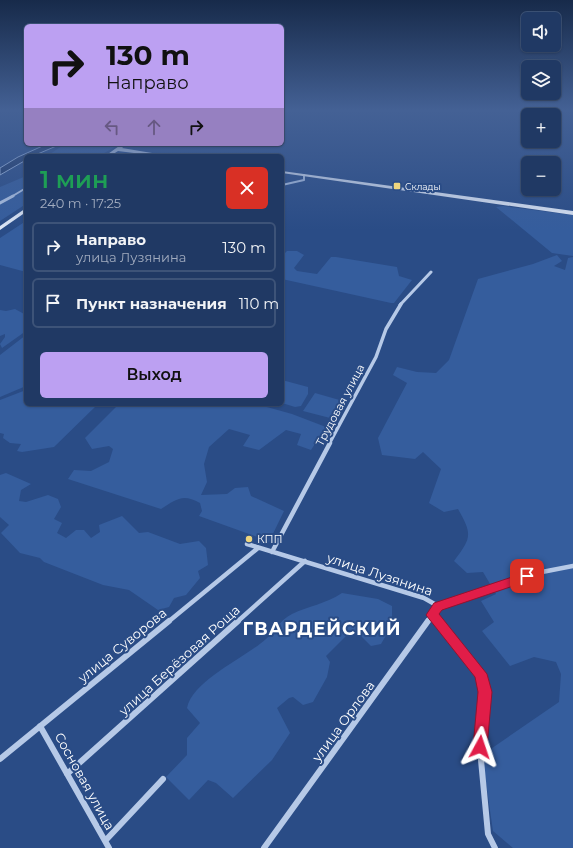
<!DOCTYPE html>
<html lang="ru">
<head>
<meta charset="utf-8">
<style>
  body { margin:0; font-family:Montserrat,sans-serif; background:#2d446d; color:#f1f3f6; height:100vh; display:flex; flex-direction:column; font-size:15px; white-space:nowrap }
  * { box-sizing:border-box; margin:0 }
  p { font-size:13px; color:#a2acbf }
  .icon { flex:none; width:22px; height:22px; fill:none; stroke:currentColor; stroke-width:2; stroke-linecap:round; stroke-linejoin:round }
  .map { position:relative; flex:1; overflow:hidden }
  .sheet { position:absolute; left:24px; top:154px; width:260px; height:252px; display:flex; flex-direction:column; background:#203964; border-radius:6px; box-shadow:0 1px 3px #0004,0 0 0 1px #3d5378 }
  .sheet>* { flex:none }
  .top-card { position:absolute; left:24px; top:24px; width:260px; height:122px; border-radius:6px; box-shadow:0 1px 3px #0004,0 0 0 1px #3d5378; background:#bca0f2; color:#111; overflow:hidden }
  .fabs { position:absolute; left:521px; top:12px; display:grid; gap:8px }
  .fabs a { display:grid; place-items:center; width:40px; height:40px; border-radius:6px; background:#203964; box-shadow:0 1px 3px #0004,0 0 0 1px #3d5378; font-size:20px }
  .pin { position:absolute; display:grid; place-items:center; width:34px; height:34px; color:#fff; margin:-17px; border-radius:8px; box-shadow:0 2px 6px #0006 }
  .me { position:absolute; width:44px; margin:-22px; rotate:5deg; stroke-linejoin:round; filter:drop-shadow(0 0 3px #0008) }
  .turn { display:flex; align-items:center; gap:14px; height:84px; padding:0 16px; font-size:18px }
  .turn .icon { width:52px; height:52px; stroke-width:2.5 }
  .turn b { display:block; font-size:28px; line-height:34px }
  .lanes { display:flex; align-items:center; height:38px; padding:0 16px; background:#0003; justify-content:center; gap:20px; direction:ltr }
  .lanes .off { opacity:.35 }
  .round { display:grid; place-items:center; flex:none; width:42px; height:42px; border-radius:6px; background:#2d446d }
  .headline { display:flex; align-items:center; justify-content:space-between; height:68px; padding:0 16px }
  h1 { font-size:24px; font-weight:600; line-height:30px; color:#1e9e55 }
  .action { display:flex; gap:8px; margin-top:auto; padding:8px 16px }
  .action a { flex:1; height:46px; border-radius:6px; background:#bca0f2; color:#111; font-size:16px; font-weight:600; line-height:46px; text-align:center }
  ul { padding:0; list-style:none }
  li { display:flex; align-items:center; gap:12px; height:50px; margin:0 8px 6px; padding:0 8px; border:2px solid #3d5378; border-radius:6px }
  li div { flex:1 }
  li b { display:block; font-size:15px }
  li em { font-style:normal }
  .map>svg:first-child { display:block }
</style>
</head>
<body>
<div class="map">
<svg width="573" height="848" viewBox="0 0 573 848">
  <rect width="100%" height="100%" fill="#2a4c86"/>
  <!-- green -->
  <path fill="#355d9d" d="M65 144H120L99 156H47Z
    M26 176V204L0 221V187Z
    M503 206 573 215V256L552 253 496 207Z
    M26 221V272L0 265V238Z
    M287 251H297L304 255 294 268 297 271 317 274 331 257H336L397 267 399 276 412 280 394 303H391L282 279V256Z
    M557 255 562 261 554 266 565 270 568 258 573 257V848H513L493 831 482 755 559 702 561 674 556 662 534 657 510 666 482 631 494 622 481 601 496 594 483 572 467 573 454 561C471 538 473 535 458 509L444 512 429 503 441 469 423 452 415 459 382 455 378 438 407 383 393 375 397 367 417 372 436 373 449 360 478 279 533 264Z
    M15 309 26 315V331L2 348 0 344 5 337V334L0 336V310L6 311Z
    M26 335V386L0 397V355Z
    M282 380 308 387V394L301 406 295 407 282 403Z
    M26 390V404H98L54 447 22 452 17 451 21 444 10 443 3 438 4 434 0 433V400Z
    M315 393 343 401 334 419 303 411Z
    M119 404H256L292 414 326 427 311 450 297 445 301 434 286 430 259 450 243 446 250 435 229 429 209 447 204 464 207 482 201 495 227 494 235 488 248 487 251 496 284 511 269 542 262 544 258 543 260 538 199 516 202 511 200 503C182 493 176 500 161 509L68 479 74 470 91 471 109 462 113 449 109 446 92 449 85 438Z
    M6 473 31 484 21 490 19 501 26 502 48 495 58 499 61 507 54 519 62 523 57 533 66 538 76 530H84L91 538 100 532 99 525 122 516 139 533 148 532 180 544 199 541 206 548 208 565 198 571 200 578 186 595 174 598 169 607 158 610 129 590 103 585 44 562 40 558 20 553 1 533 9 525 0 517V475Z
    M342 593 378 599 392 606V625L381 644 371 646 357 632H350L326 656 330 662 327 677 313 702 303 705 293 697 289 698 277 708 290 733 272 760 233 798 216 783 208 780 189 800 166 777 187 755V738L200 723 187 708C193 680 245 658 266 639 275 631 280 620 292 614 308 606 326 604 342 593Z"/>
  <!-- water -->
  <path fill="#1e3867" stroke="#abc3e7" d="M47 144H61L33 156H26V160L0 175V168L18 157Z"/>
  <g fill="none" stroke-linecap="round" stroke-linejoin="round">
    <!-- minor-far4 -->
    <path stroke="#b6c9e7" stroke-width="2" d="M282 185 304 180V175
      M11 197 26 188"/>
    <!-- minor-far3 -->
    <path stroke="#b6c9e7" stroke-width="3" d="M0 203 13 196
      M400 305 431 272"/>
    <!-- minor-far2 -->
    <path stroke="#b6c9e7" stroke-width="3.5" d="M329 444 376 357 386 329 401 304"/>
    <!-- minor-far1 -->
    <path stroke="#b6c9e7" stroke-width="4.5" d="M247 544 424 598 438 606 542 572 573 566
      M272 552 330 443
      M432 615 438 622
      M168 622 258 548
      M237 622 305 561
      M427 622 438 606"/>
    <!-- minor -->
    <path stroke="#b6c9e7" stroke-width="6" d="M437 621 481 674 485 692 480 747 481 760 488 834 495 848
      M40 726 109 848
      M0 759 169 621
      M67 774 238 621
      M105 841 163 779
      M264 848 428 621"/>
    <!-- secondary -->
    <path fill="#dfe8f7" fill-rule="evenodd" d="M122 144H127L122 148 170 156H158L118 151 110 156H105Z
      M282 171 573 211V215L282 173Z
      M26 208V212L0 230V226Z"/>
  </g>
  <!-- sky -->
  <linearGradient id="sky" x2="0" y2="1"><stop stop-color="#172a4a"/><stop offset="0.48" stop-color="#446195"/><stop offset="1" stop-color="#446195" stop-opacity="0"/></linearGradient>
  <rect width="573" height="230" fill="url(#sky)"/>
  <!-- route -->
  <path fill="#e11d48" stroke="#92132f" d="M527 572 531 573 533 576 531 580 442 610 439 614 487 674 492 692 487 747 485 752 480 754 475 752 473 747 478 692 475 677 426 615 434 603Z"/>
  <!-- markers -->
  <g fill="#eed57e" stroke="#2a4c86" stroke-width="1.5">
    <rect x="393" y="182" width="8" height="8" rx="2"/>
    <circle cx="249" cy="539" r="4"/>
  </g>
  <g text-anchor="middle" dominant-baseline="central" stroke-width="4" stroke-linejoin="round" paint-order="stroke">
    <!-- far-poi labels -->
    <g font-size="9" fill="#fff" stroke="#2a4c86" text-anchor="start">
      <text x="405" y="186">Склады</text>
    </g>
    <!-- street labels -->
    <g font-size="11" fill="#fff" stroke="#2a4c86">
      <text transform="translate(340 405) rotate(-62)">Трудовая улица</text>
    </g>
    <!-- poi labels -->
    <g font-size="11" fill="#fff" stroke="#2a4c86" text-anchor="start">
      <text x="257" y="539">КПП</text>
    </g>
    <!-- near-street labels -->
    <g font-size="13" fill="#fff" stroke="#2a4c86">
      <text transform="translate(380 574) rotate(18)">улица Лузянина</text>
      <text transform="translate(122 645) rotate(-39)">улица Суворова</text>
      <text transform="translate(179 660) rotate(-42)">улица Берёзовая Роща</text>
      <text transform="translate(343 721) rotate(-54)">улица Орлова</text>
      <text transform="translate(85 781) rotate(61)">Сосновая улица</text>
    </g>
    <!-- near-district labels -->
    <g font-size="18" font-weight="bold" letter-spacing="1" fill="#fff" stroke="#2a4c86">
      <text x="322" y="629">ГВАРДЕЙСКИЙ</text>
    </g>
  </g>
</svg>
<div class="fabs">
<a><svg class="icon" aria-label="sound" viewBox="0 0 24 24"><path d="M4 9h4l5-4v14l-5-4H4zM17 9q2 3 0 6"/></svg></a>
<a><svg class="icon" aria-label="layers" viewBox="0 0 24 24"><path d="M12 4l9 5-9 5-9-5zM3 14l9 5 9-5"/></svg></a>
<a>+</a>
<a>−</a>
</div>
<div class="pin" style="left:527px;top:576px;background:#d93025"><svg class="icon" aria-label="arrive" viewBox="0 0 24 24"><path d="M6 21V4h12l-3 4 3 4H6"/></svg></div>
<svg class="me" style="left:480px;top:747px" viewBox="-20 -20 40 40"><path d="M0-17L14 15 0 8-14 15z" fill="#e11d48" stroke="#fff" stroke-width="4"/></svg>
<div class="top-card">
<div class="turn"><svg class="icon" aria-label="right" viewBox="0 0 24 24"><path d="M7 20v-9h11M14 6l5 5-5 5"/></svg><div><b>130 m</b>Направо</div></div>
<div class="lanes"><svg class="icon off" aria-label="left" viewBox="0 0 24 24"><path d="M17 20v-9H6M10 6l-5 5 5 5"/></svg><svg class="icon off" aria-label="ahead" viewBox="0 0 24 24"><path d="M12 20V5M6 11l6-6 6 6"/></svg><svg class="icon" aria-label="right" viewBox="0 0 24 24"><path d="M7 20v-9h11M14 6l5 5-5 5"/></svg></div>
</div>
<section class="sheet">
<div class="headline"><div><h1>1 мин</h1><p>240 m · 17:25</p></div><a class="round" style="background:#d93025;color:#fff"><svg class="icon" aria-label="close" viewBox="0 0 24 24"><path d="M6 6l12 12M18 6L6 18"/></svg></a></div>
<ul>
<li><svg class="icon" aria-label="right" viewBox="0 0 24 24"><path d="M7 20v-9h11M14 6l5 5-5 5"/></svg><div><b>Направо</b><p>улица Лузянина</p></div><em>130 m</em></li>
<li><svg class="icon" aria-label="arrive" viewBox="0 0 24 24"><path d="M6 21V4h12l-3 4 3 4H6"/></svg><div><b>Пункт назначения</b></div><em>110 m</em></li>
</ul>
<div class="action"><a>Выход</a></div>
</section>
</div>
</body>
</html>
